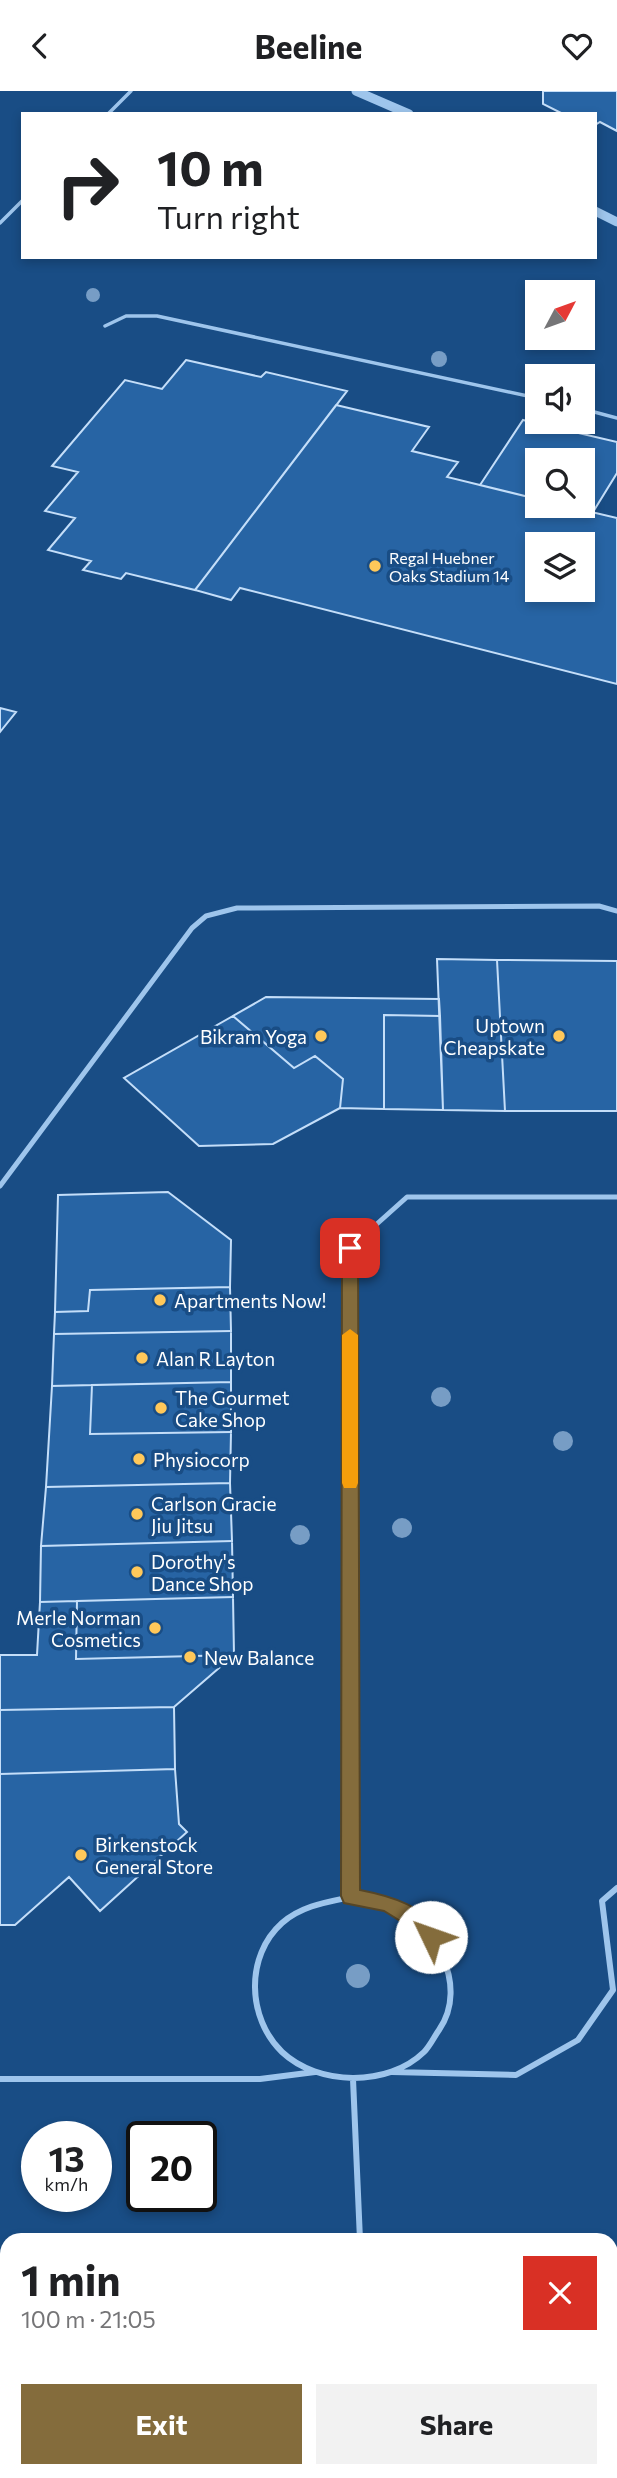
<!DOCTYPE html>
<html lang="en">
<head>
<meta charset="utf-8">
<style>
  body { margin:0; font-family:Commissioner,sans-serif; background:#f2f2f2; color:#202124; height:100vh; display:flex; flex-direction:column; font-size:26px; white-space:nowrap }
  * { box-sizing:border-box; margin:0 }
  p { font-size:23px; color:#757577 }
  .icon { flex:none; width:38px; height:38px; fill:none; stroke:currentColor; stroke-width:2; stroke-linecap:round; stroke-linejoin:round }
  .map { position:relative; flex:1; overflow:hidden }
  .drawer { position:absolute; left:0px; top:2142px; width:618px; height:245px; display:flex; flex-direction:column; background:#fff; border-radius:21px 21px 0 0; box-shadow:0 4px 10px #0003 }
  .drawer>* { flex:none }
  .hud { position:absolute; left:21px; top:21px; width:576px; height:147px; border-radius:0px; box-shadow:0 4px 10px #0003; background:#fff; color:#202124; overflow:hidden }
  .needle { width:46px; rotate:49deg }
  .controls { position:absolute; left:525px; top:189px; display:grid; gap:14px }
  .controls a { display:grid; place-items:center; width:70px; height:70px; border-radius:0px; background:#fff; box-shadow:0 4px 10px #0003; font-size:35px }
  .speed { position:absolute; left:21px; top:2030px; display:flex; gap:14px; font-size:35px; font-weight:700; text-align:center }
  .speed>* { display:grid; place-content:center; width:91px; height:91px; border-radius:50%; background:#fff; box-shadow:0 4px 10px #0003; line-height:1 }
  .speed small { font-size:18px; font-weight:400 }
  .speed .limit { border:4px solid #111; border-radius:10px; background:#fff; color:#111 }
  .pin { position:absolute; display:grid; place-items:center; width:60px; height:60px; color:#fff; margin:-30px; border-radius:14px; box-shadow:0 4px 10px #0006 }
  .me { position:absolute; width:77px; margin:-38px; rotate:312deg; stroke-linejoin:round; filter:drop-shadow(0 0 5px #0008) }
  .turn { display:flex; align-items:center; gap:24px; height:147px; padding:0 21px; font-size:32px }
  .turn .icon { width:91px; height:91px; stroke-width:2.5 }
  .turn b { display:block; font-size:49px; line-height:60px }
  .round { display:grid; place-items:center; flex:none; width:74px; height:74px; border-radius:0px; background:#f2f2f2 }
  .summary { display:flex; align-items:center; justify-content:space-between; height:119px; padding:0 21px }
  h1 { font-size:42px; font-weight:700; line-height:52px }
  .action { display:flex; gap:14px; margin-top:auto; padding:14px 21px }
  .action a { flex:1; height:80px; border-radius:0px; background:#846c3c; color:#fff; font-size:28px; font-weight:700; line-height:80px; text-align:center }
  .action a+a { background:#f2f2f2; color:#202124 }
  header { display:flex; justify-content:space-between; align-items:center; height:91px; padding:0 21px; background:#fff; font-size:32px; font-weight:700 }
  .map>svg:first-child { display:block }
</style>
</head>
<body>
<header><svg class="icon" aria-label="back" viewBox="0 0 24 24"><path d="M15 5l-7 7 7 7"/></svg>Beeline<svg class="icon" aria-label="heart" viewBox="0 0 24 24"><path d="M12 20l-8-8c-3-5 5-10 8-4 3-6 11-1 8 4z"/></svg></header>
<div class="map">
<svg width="617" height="2387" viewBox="0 0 617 2387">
  <rect width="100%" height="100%" fill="#194d85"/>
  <!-- building -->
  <path fill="#2764a4" stroke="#c4def9" stroke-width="2" fill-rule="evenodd" d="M543 0H617V40L600 31 595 34V23H563L543 13Z
    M186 269 261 286 266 281 347 300 195 499 126 482 121 488 83 479 91 470 48 459 75 427 45 420 78 381 52 375 125 289 162 298Z
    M336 314 429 336 412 360 458 371 447 386 537 408V415H566L617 427V593L240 497 231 509 195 499ZM537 453H583V499H537Z
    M523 329 617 351V382L593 421 566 415H583V369H537V408L480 394Z
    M0 617 16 621 0 641Z
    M437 868 497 869 505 1020 443 1019Z
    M497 869 617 870V1020H505Z
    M266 906 439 908 440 925 384 924V1018L340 1017 343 988 315 965 294 977 233 925Z
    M384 924 440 925 443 1019 384 1018Z
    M233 925 294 977 315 965 343 988 340 1017 273 1053 199 1055 124 987Z
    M168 1101 231 1149 230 1196 90 1199 88 1220 55 1221 58 1104Z
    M230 1196 231 1240 54 1243 55 1221 88 1220 90 1199Z
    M231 1240V1291L52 1295 54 1243Z
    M231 1291V1341L90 1343 92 1294Z
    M92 1294 90 1343 231 1341 230 1392 46 1396 52 1295Z
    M230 1392 232 1450 41 1455 46 1396Z
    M232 1450 233 1506 40 1511 41 1455Z
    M233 1506 234 1564 76 1568 77 1510Z
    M77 1510 76 1568 234 1564 174 1616 0 1619V1564H37L40 1511Z
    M174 1616 175 1678 0 1683V1619Z
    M175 1678 179 1733 187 1741 100 1820 69 1786 15 1834H0V1683Z"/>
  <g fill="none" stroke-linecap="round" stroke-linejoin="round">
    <!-- service-far2 -->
    <path stroke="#9ec5ec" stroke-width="3.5" d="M108 23 131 0
      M0 132 23 109
      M105 235 126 225H157L537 307
      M583 318 617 327"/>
    <!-- service-far1 -->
    <path stroke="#9ec5ec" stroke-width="5" d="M0 1095 192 837 206 825 237 817 599 815 617 820
      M350 1378V1157L407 1106H617"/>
    <!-- service -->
    <path stroke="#9ec5ec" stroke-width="6" d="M350 1376 351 1806
      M351 1806C363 1808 377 1809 388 1813 434 1830 470 1894 439 1939 434 1946 430 1955 424 1961 388 1996 318 1995 282 1961 247 1927 245 1865 282 1832 301 1815 327 1811 351 1806Z
      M392 1981 516 1984 578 1949 613 1899 602 1810 617 1797
      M0 1988H260L315 1981
      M353 1988 360 2149"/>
    <!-- tertiary -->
    <path stroke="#9ec5ec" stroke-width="9" d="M356 0 409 23
      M595 120 617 131"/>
    <!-- primary -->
    <path fill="#e4efff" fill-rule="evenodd" d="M0 2182H7V2204H0Z
      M611 2182H617V2204H611Z
      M611 2331H617V2355H611Z
      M0 2334H7V2358H0Z"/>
  </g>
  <!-- trees -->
  <g fill="#779dc5">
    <circle cx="93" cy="204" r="7"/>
    <circle cx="439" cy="268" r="8"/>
    <circle cx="441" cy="1306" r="10"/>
    <circle cx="563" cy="1350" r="10"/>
    <circle cx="402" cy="1437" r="10"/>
    <circle cx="300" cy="1444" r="10"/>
    <circle cx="358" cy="1885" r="12"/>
  </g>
  <!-- route -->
  <path fill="#846c3c" stroke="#564627" stroke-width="2" d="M350 1151 358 1157 360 1799C391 1805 427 1815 441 1846L438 1852 431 1855 424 1852 413 1838 384 1820 344 1812 341 1805 342 1157Z"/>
  <!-- slow -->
  <path fill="#f59e0b" d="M350 1238 358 1244V1392L356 1397H344L342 1392V1244Z"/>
  <!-- markers -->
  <g fill="#ffc85a" stroke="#194d85" stroke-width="2.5">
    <circle cx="375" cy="475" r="7"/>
    <circle cx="321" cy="945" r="7"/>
    <circle cx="559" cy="945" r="7"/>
    <circle cx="160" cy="1209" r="7"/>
    <circle cx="142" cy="1267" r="7"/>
    <circle cx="161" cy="1317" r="7"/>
    <circle cx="139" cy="1368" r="7"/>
    <circle cx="137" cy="1423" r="7"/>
    <circle cx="137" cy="1481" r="7"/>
    <circle cx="155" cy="1537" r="7"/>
    <circle cx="190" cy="1566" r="7"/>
    <circle cx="81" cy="1764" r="7"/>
  </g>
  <g text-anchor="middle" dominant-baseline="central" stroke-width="7" stroke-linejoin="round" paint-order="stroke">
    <!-- far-poi labels -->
    <g font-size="16" fill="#fff" stroke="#194d85" text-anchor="start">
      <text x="389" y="466">Regal Huebner<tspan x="389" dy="18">Oaks Stadium 14</tspan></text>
    </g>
    <!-- poi labels -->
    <g font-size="19" fill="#fff" stroke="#194d85" text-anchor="start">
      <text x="545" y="934" text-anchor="end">Uptown<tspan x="545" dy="22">Cheapskate</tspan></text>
      <text x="307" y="945" text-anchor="end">Bikram Yoga</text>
      <text x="174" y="1209">Apartments Now!</text>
      <text x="156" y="1267">Alan R Layton</text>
      <text x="175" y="1306">The Gourmet<tspan x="175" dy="22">Cake Shop</tspan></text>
      <text x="153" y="1368">Physiocorp</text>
      <text x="151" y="1412">Carlson Gracie<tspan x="151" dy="22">Jiu Jitsu</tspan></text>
      <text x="151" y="1470">Dorothy's<tspan x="151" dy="22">Dance Shop</tspan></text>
      <text x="141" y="1526" text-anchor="end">Merle Norman<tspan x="141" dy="22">Cosmetics</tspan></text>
      <text x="204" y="1566">New Balance</text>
      <text x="95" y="1753">Birkenstock<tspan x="95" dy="22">General Store</tspan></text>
    </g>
  </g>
</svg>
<div class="controls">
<a><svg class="needle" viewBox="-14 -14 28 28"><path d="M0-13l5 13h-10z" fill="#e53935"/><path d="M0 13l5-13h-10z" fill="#757577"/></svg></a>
<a><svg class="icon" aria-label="sound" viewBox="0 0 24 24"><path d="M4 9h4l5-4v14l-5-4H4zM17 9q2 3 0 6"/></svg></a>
<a><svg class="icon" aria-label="search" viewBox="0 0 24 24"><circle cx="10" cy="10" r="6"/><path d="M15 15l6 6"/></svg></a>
<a><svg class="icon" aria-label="layers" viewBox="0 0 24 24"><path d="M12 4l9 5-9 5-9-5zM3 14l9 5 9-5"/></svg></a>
</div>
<div class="speed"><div>13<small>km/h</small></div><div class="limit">20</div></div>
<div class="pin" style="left:350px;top:1157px;background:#d93025"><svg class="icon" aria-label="arrive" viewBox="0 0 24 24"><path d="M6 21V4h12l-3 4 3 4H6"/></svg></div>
<svg class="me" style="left:431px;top:1846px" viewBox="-20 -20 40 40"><circle r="19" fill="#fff"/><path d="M0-13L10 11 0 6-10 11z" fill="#846c3c"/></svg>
<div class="hud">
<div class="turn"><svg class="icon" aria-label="right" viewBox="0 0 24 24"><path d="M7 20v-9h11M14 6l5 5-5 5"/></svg><div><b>10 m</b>Turn right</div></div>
</div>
<section class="drawer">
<div class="summary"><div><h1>1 min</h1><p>100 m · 21:05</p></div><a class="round" style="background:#d93025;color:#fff"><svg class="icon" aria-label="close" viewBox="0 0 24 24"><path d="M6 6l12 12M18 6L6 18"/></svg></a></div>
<div class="action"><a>Exit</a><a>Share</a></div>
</section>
</div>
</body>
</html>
